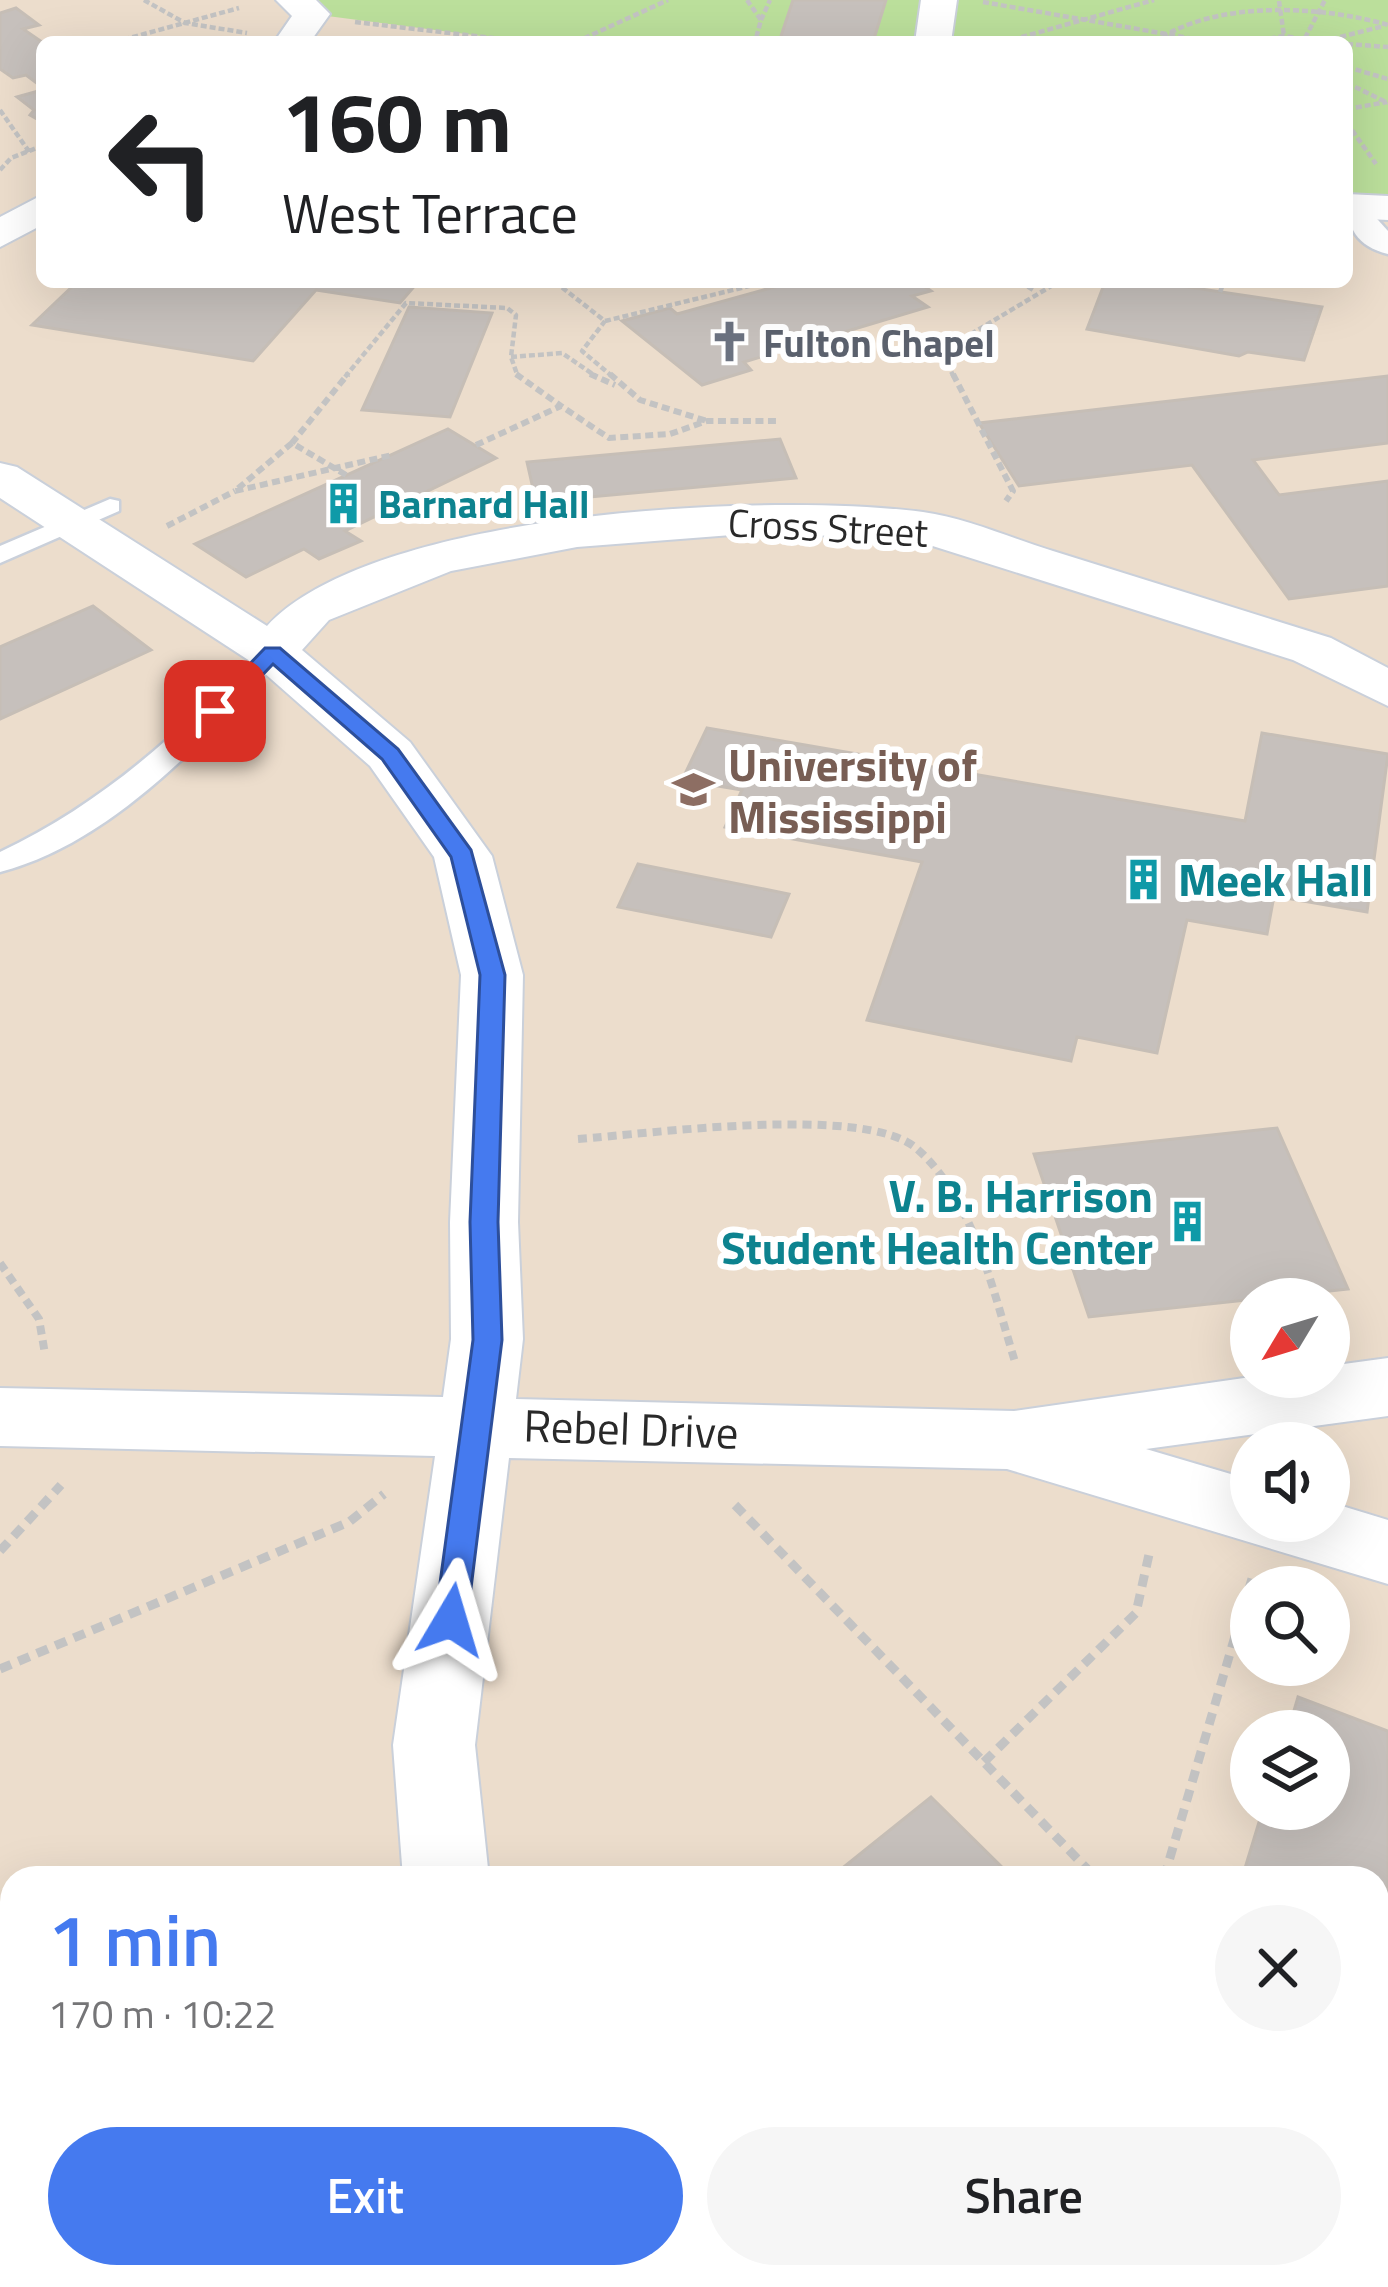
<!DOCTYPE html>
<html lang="en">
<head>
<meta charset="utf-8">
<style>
  body { margin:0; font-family:"Titillium Web",sans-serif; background:#f6f6f6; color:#202124; height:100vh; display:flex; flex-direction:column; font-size:45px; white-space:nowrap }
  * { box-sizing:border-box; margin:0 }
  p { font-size:39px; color:#757577 }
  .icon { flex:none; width:66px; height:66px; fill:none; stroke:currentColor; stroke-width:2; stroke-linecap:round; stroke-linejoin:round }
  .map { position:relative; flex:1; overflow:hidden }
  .drawer { position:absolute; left:0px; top:1866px; width:1389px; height:423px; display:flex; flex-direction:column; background:#fff; border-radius:36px 36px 0 0; box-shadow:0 12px 48px #0002 }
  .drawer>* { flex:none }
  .banner { position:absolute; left:36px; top:36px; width:1317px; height:252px; border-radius:18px; box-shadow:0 12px 48px #0002; background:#fff; color:#202124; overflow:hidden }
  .needle { width:78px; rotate:232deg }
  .fabs { position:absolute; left:1230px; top:1278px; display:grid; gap:24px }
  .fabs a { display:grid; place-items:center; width:120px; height:120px; border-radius:50%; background:#fff; box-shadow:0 12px 48px #0002; font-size:60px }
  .pin { position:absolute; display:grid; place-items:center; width:102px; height:102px; color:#fff; margin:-51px; border-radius:24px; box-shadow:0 6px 18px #0006 }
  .me { position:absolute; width:132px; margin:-66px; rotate:7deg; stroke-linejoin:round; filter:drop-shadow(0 0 9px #0008) }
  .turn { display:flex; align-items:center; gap:42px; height:252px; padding:0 48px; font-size:54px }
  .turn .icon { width:156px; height:156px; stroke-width:2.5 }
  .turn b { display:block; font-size:84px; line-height:102px }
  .round { display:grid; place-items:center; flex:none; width:126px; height:126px; border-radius:63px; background:#f6f6f6 }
  .headline { display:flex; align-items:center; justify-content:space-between; height:204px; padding:0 48px }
  h1 { font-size:72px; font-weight:600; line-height:90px; color:#457aef }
  .button { display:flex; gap:24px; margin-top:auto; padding:24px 48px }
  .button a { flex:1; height:138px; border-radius:72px; background:#457aef; color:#fff; font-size:48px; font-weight:600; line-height:138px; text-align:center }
  .button a+a { background:#f6f6f6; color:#202124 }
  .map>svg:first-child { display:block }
</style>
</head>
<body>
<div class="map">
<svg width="1388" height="2287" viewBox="0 0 1388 2287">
  <rect width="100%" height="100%" fill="#ebe3dc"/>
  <!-- education -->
  <path fill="#ecddcc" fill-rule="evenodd" d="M0 0H1388V2287H0ZM42 42H1347V282H42ZM1251 1299H1329V1377H1251ZM1251 1443H1329V1521H1251ZM1251 1587H1329V1665H1251ZM1251 1731H1329V1809H1251ZM12 1878H1377V2277H12Z"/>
  <!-- green -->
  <path fill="#bbdf9b" d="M294 0H1388V208L1347 206V42H527L312 14Z"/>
  <!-- building -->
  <path fill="#c6c0bc" stroke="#c6beb6" stroke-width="3" d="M793 0H886L873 42H779Z
    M16 8 39 25 23 29 42 42V87L26 75 13 78 0 69V13Z
    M42 90V119H37L30 115 34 110 17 97Z
    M77 282H418L400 303 316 290 253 361 32 325Z
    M792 282H918L931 291 912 296 928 307 744 362 751 370 702 385 622 321 670 308 677 314Z
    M1105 282H1154L1322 307 1304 360 1248 352 1239 356 1087 329Z
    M409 307 492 313 450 417 362 410Z
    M1388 376V443L1253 460 1279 495 1388 481V586L1289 599 1192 465 1019 486 979 423Z
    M448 429 496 458 345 531 361 541 319 559 304 549 246 577 195 544Z
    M780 439 796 478 536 502 527 462Z
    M93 606 151 650 0 719V647Z
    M707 728 1245 821 1262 733 1388 754 1367 912 1274 896 1267 934 1187 920 1157 1053 1077 1037 1071 1061 867 1020 922 862 725 827 742 790 682 780Z
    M638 864 789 894 771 937 618 907Z
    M1277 1128 1348 1289 1089 1317 1034 1154Z
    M1298 1697 1388 1731V1969L1377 1965V1878H1242L1263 1809H1329V1731H1288Z
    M931 1797 1013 1878H830Z
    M1377 2242 1388 2253V2287H1051L1042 2277H1377Z"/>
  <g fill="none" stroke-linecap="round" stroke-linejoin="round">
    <defs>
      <path id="service" d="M110 499 119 501V511L0 563V546Z
        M272 644 285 652 281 658C205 739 112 843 0 872V852C104 803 184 729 263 646Z"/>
      <path id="pedestrian" d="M1347 197 1359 199 1388 231V254C1356 246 1347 228 1347 197Z"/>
      <path id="minor" d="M276 0H316L330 14 310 42H274L292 16Z
        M921 0H957L951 42H915Z
        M1347 194 1388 196V220L1347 218Z
        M42 195V225L0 247V217Z
        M0 463 17 467 267 626C374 510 770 492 923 512 966 518 1011 538 1053 551 1146 580 1238 609 1331 638L1388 668V706L1293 660 920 542 769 532 577 547 451 571 329 620 302 650 410 742 492 856 523 975 518 1222 523 1339 516 1399 1014 1411 1251 1377H1329V1366L1388 1358V1416L1146 1449 1251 1480V1521H1329V1502L1388 1520V1584L1007 1469 509 1458 475 1745 489 1878H403L393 1745 435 1456 0 1446V1388L443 1397 451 1339 450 1222 461 975 434 857 370 766 253 663 0 498Z
        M518 2277H616L620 2287H522Z"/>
    </defs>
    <!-- service casing -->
    <use href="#service" stroke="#cad0da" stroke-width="5"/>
    <!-- pedestrian casing -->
    <use href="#pedestrian" stroke="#cad0da" stroke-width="5"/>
    <!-- minor casing -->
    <use href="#minor" stroke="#cad0da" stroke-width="4"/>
    <!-- path-far3 -->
    <path stroke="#c3c3c3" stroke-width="4.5" stroke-dasharray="6 3" stroke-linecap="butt" d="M144 0 185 23 247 33
      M747 0 761 20 755 42
      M1279 1 1284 36
      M983 2 1212 42
      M761 20 770 0
      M355 22 527 42
      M1305 38 1325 0
      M115 42 239 8
      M576 42 668 0
      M1004 42 1154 0
      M1155 42C1213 0 1320 5 1388 25
      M1252 42 1284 36 1320 42 1384 26
      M1347 44 1388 47
      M1347 67 1388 79
      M1347 83 1388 103
      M1347 109 1387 102
      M0 110 30 153
      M1347 123 1376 164
      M0 170 11 158 42 146
      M529 282 553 285
      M555 282 605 321 582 351 613 377
      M1020 282 1035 291
      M1220 292 1224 282
      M605 321 766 282
      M511 357 562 353 597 377
      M345 377 406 303 507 308 516 315 511 357 518 377
      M954 377 941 352 1058 282"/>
    <!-- path-far2 -->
    <path stroke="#c3c3c3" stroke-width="6" stroke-dasharray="8 4.5" stroke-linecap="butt" d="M516 374 561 406
      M590 374 615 385
      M610 374 640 400 707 421
      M953 374 1013 491 1006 501
      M292 443 235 491 392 455
      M476 445 561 406 609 438 670 434 707 421H779
      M346 475 292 443 348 374
      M167 526 235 491"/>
    <!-- path-far1 -->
    <path stroke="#c3c3c3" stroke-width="8" stroke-dasharray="9 6" stroke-linecap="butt" d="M578 1139C649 1134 864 1104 916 1148 974 1198 994 1295 1016 1365
      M0 1263 39 1319 45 1354"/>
    <!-- path -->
    <path stroke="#c3c3c3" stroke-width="9" stroke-dasharray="12 8" stroke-linecap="butt" d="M735 1505 1096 1878
      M0 1551 61 1485
      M0 1669 349 1522 384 1494
      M984 1762 1136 1613 1150 1550
      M1164 1878 1253 1575
      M1377 2166 1388 2177"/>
    <!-- service -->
    <use href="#service" fill="#fff" fill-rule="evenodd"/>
    <!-- pedestrian -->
    <use href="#pedestrian" fill="#fff" fill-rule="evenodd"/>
    <!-- minor -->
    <use href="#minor" fill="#fff" fill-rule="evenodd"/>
  </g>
  <!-- route -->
  <path fill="#457aef" stroke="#2d4f9b" stroke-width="3" d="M265 648H280L398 749 471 850 505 975 498 1222 502 1340 467 1620 462 1630H439L435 1620 473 1340 470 1222 480 975 451 857 382 759 273 664 223 716 204 711Z"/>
  <!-- icons -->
  <defs>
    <symbol id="church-bare" viewBox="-9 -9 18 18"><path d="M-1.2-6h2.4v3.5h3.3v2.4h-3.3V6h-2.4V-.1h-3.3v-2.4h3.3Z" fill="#6b7280" stroke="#fff" stroke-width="2.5" paint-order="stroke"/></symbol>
    <symbol id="building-bare" viewBox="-9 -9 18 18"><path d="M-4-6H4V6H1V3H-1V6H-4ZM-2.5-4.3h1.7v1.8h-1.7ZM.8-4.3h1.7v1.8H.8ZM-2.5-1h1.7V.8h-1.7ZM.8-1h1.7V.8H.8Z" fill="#0f9aa8" stroke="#fff" stroke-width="2.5" paint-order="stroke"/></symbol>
    <symbol id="university-bare" viewBox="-9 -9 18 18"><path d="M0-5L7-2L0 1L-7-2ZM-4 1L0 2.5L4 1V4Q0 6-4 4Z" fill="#8d6e63" stroke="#fff" stroke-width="2.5" paint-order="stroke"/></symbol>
  </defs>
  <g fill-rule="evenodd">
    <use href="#church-bare" x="700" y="312" width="59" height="59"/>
    <use href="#building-bare" x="314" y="474" width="59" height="59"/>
    <use href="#university-bare" x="664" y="760" width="59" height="59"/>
    <use href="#building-bare" x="1114" y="850" width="59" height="59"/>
    <use href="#building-bare" x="1158" y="1192" width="59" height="59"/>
  </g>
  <g text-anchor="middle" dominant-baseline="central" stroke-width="12" stroke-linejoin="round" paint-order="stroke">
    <!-- far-worship labels -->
    <g font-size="39" font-weight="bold" fill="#5b616d" stroke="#fff" text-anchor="start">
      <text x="763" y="342">Fulton Chapel</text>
    </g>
    <!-- far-culture labels -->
    <g font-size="39" font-weight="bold" fill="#0d838f" stroke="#fff" text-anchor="start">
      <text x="378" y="503">Barnard Hall</text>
    </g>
    <!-- far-street labels -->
    <g font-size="39" fill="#292929" stroke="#fff">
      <text transform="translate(828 527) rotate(3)">Cross Street</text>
    </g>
    <!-- education labels -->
    <g font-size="45" font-weight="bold" fill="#785e54" stroke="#fff" text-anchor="start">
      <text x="728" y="764">University of<tspan x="728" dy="52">Mississippi</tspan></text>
    </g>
    <!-- culture labels -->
    <g font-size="45" font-weight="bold" fill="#0d838f" stroke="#fff" text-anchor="start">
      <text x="1178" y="879">Meek Hall</text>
      <text x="1153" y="1195" text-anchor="end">V. B. Harrison<tspan x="1153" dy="52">Student Health Center</tspan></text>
    </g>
    <!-- street labels -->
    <g font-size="45" fill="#292929" stroke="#fff">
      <text transform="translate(631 1428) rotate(2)">Rebel Drive</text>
    </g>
  </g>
</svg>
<div class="fabs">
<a><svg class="needle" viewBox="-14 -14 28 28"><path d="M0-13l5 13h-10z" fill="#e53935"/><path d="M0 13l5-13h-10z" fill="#757577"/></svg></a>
<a><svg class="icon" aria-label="sound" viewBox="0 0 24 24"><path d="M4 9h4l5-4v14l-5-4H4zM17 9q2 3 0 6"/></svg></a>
<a><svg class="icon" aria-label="search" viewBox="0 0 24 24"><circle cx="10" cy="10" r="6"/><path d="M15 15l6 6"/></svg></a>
<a><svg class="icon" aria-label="layers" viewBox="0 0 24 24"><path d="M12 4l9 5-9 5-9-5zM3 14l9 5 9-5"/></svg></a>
</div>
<div class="pin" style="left:215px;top:711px;background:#d93025"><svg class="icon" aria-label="arrive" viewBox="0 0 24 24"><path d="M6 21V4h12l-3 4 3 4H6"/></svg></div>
<svg class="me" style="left:451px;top:1620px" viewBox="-20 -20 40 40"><path d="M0-17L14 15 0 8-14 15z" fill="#457aef" stroke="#fff" stroke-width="4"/></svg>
<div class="banner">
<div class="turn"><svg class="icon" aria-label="left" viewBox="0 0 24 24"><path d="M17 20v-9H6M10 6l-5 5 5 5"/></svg><div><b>160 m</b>West Terrace</div></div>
</div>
<section class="drawer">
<div class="headline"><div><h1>1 min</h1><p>170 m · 10:22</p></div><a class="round"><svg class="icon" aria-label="close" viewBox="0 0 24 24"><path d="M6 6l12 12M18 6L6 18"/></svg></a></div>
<div class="button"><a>Exit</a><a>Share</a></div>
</section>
</div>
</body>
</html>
